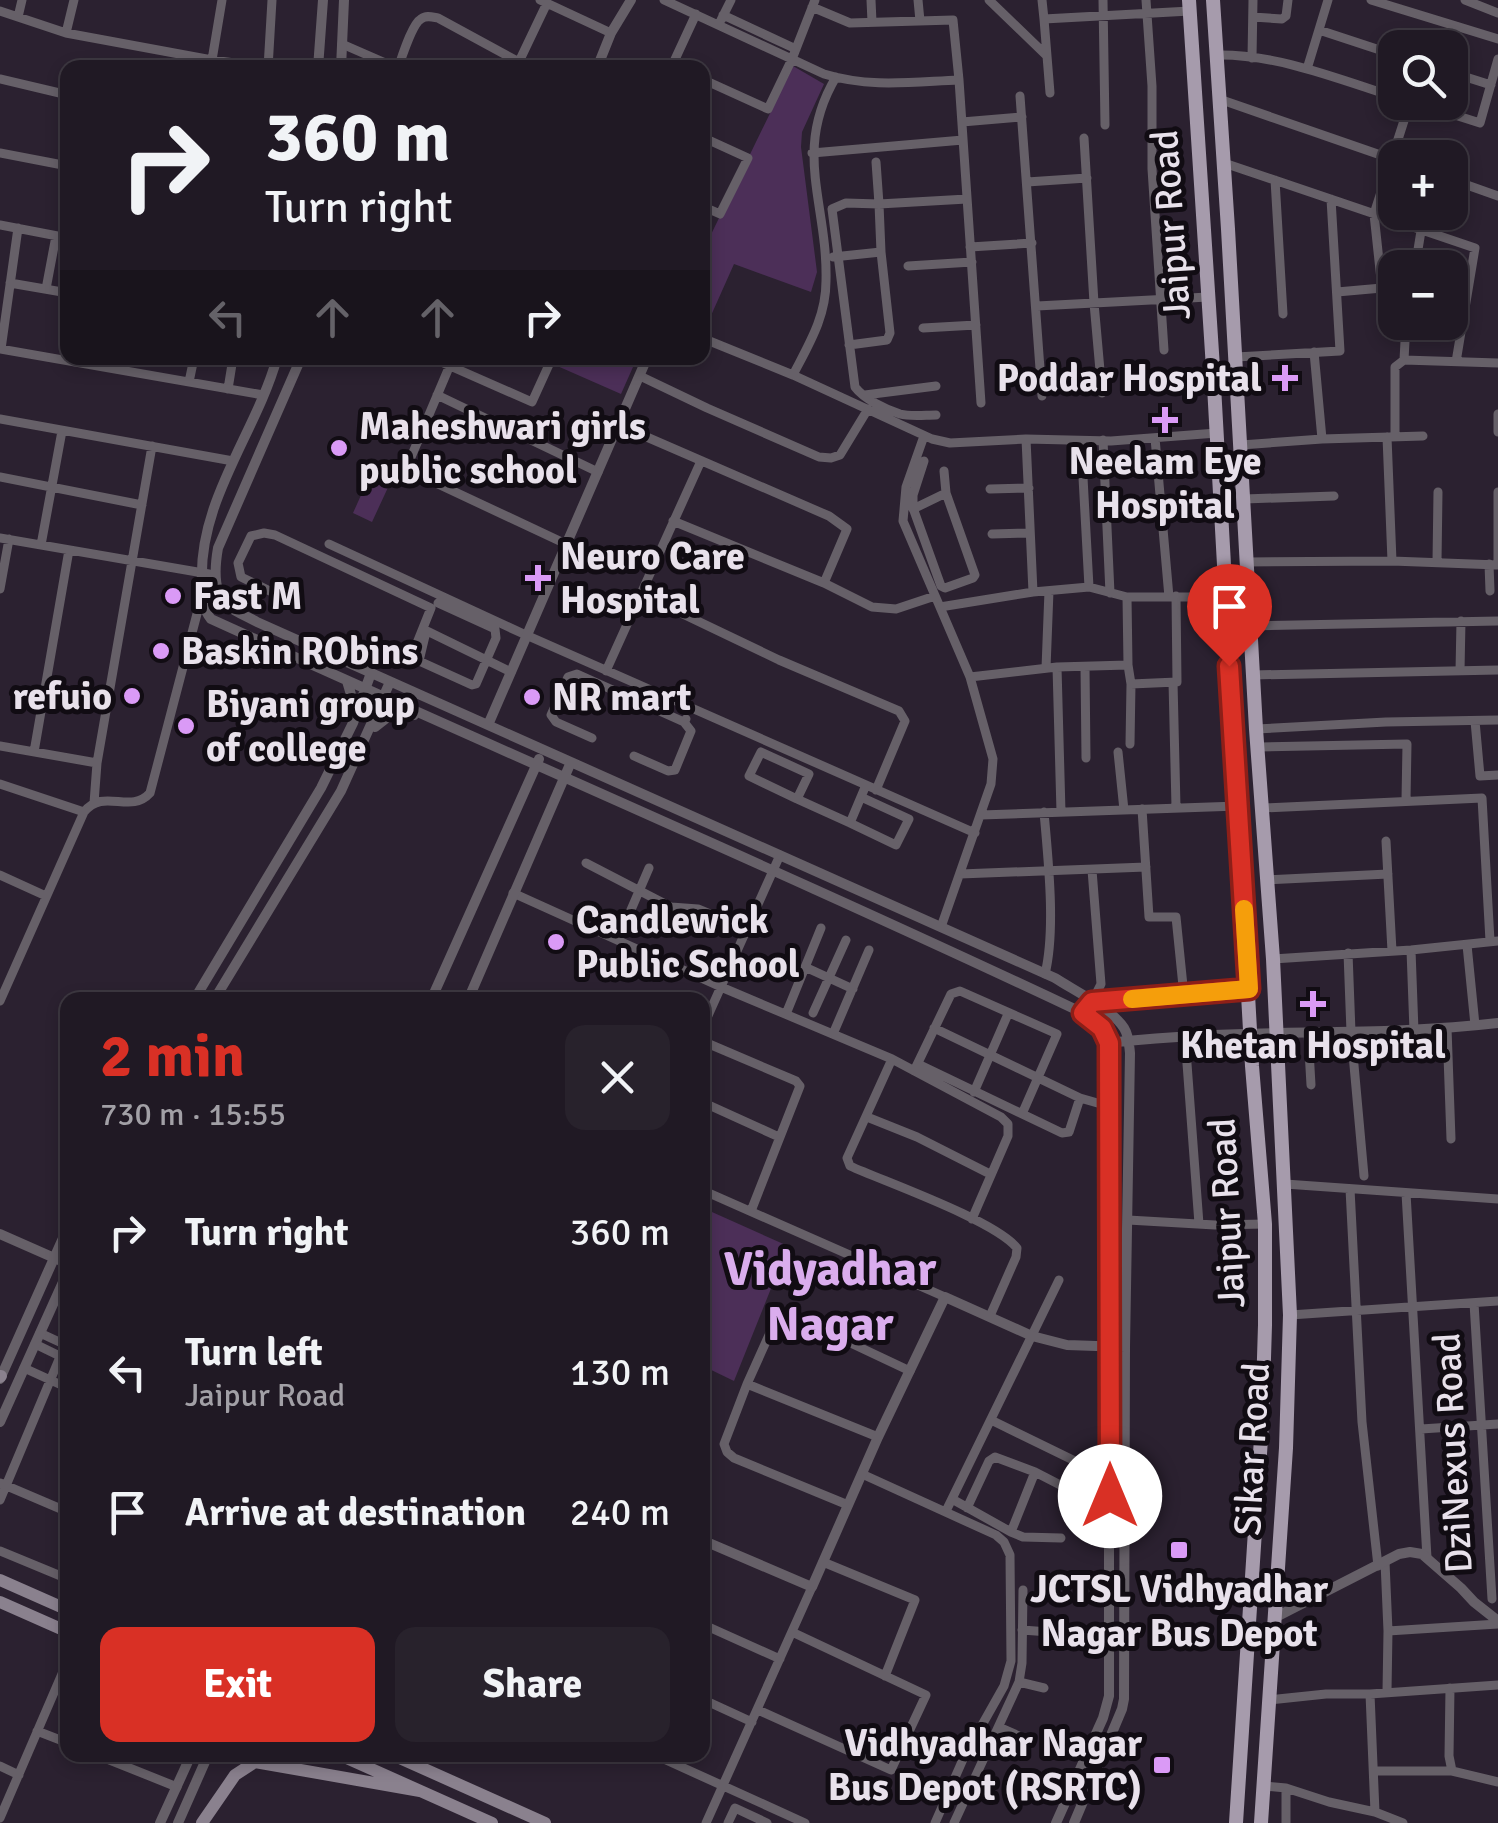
<!DOCTYPE html>
<html lang="en">
<head>
<meta charset="utf-8">
<style>
  body { margin:0; font-family:Signika,sans-serif; background:#28222c; color:#f1f3f6; height:100vh; display:flex; flex-direction:column; font-size:38px; white-space:nowrap }
  * { box-sizing:border-box; margin:0 }
  p { font-size:32px; color:#a2a0a6 }
  .icon { flex:none; width:55px; height:55px; fill:none; stroke:currentColor; stroke-width:2; stroke-linecap:round; stroke-linejoin:round }
  .map { position:relative; flex:1; overflow:hidden }
  .sheet { position:absolute; left:60px; top:992px; width:650px; height:770px; display:flex; flex-direction:column; background:#201924; border-radius:20px; box-shadow:0 5px 15px #0003,0 0 0 2px #3d3841 }
  .sheet>* { flex:none }
  .guide { position:absolute; left:60px; top:60px; width:650px; height:305px; border-radius:20px; box-shadow:0 5px 15px #0003,0 0 0 2px #3d3841; background:#201924; color:#f1f3f6; overflow:hidden }
  .tools { position:absolute; left:1378px; top:30px; display:grid; gap:20px }
  .tools a { display:grid; place-items:center; width:90px; height:90px; border-radius:20px; background:#201924; box-shadow:0 5px 15px #0003,0 0 0 2px #3d3841; font-size:50px }
  .pin { position:absolute; display:grid; place-items:center; width:85px; height:85px; color:#fff; margin:-102px -42px; border-radius:50% 50% 50% 0; rotate:-45deg; box-shadow:0 0 10px #0007 }
  .pin .icon { rotate:45deg }
  .me { position:absolute; width:110px; margin:-55px; rotate:0deg; stroke-linejoin:round; filter:drop-shadow(0 0 8px #0008) }
  .turn { display:flex; align-items:center; gap:35px; height:210px; padding:0 40px; font-size:45px }
  .turn .icon { width:130px; height:130px; stroke-width:2.5 }
  .turn b { display:block; font-size:70px; line-height:85px }
  .lanes { display:flex; align-items:center; height:95px; padding:0 40px; background:#0003; justify-content:center; gap:50px; direction:ltr }
  .lanes .off { opacity:.35 }
  .round { display:grid; place-items:center; flex:none; width:105px; height:105px; border-radius:20px; background:#28222c }
  .summary { display:flex; align-items:center; justify-content:space-between; height:170px; padding:0 40px }
  h1 { font-size:60px; font-weight:700; line-height:75px; color:#d93025 }
  .cta { display:flex; gap:20px; margin-top:auto; padding:20px 40px }
  .cta a { flex:1; height:115px; border-radius:20px; background:#d93025; color:#fff; font-size:40px; font-weight:700; line-height:115px; text-align:center }
  .cta a+a { background:#28222c; color:#f1f3f6 }
  ul { padding:0; list-style:none }
  li { display:flex; align-items:center; gap:30px; height:140px; padding:0 40px }
  li div { flex:1 }
  li b { display:block; font-size:38px }
  li em { font-style:normal }
  .map>svg:first-child { display:block }
</style>
</head>
<body>
<div class="map">
<svg width="1498" height="1823" viewBox="0 0 1498 1823">
  <rect width="100%" height="100%" fill="#2b2130"/>
  <!-- green -->
  <path fill="#4c2f58" d="M793 66 824 84 802 132 801 147 817 272 811 292 734 264 705 329 702 327V253Z
    M558 358H637L621 394 555 365Z
    M371 473 391 481 372 522 353 513Z
    M703 1208 788 1246 734 1381 703 1366Z"/>
  <g fill="none" stroke-linecap="round" stroke-linejoin="round">
    <!-- minor -->
    <path stroke="#666068" stroke-width="9" d="M540 0 611 33
      M664 0 824 74C870 88 911 82 959 80L981 403
      M871 0 872 22
      M918 0 920 21
      M989 0 1047 56
      M1042 0 1044 19 1190 11
      M1103 0 1105 125
      M1146 0 1152 86V169L1164 350
      M1371 0 1498 39
      M1465 0 1498 13
      M812 7 850 23 953 20 959 80
      M0 11 66 33 212 60 274 68
      M723 15 796 49
      M18 17 22 0
      M1253 17 1282 19 1286 16 1288 0
      M1044 19 1050 93
      M721 20 731 0
      M1319 30 1395 55
      M66 33 74 0
      M342 44 397 68
      M1217 55C1277 54 1338 79 1395 97
      M1252 58 1253 0
      M212 60 222 0
      M268 68 272 0
      M398 68C402 57 412 24 421 19 426 15 432 17 438 18L519 62
      M516 68 547 3
      M671 68 696 14
      M1307 69 1328 0
      M1450 72 1491 85
      M0 79 68 95
      M702 79 768 109 792 59 815 0
      M1020 96 1042 396
      M1219 99 1395 160
      M1414 102 1480 123 1498 59
      M962 122 1022 117
      M702 137 748 158 720 214 702 206
      M1084 138 1094 303 1102 393
      M0 153 68 166
      M812 153 963 140
      M876 162 879 204 846 203 832 209 855 387C864 399 885 409 900 414 911 417 925 415 936 415
      M1224 163 1475 248 1456 362
      M1450 179 1498 196
      M1275 180 1283 314
      M1027 182 1087 178
      M0 225 68 238
      M970 247 1032 243
      M881 252 879 204 967 199
      M833 257 881 252 890 333 887 340 849 345
      M908 266 972 262
      M1415 268 1421 231
      M10 283 68 293
      M46 289 56 236
      M1337 292 1382 288
      M1037 306 1208 297
      M1395 320 1385 317 1374 214 1410 102
      M923 328 976 325
      M702 338 793 375 932 439 950 443 1026 439 1111 441 1217 433
      M0 349 263 395
      M1 349 18 228
      M1314 352 1322 439
      M1236 357 1340 351 1331 199
      M432 358 532 402 552 358
      M1404 360 1498 363
      M450 365 406 469 566 544
      M793 375C809 344 826 317 826 281 828 204 792 151 836 77
      M640 376 707 408 819 457 831 458 840 455 868 409
      M189 382 194 358
      M228 389 233 358
      M437 395 598 472
      M865 395 936 386
      M1498 414V432
      M0 419 233 461
      M619 425 829 516 847 529 824 583 673 521
      M924 436 906 487 903 521 970 677 993 759 991 784 941 927
      M1387 437 1392 561
      M1395 437V367L1404 360 1406 322
      M1155 438 1169 597
      M1026 439 1033 592
      M1103 440 1110 593
      M1081 441 1089 587
      M1241 445 1322 439 1423 436
      M924 461 913 495V508L941 586 945 588 973 578 975 575 946 493 944 471
      M0 477 142 505
      M990 489 1029 488
      M1244 499 1334 496
      M913 509 946 493
      M992 534 1030 533
      M0 538 209 574
      M329 544 526 635 975 833
      M41 545 62 431
      M1247 562 1392 561 1498 565
      M1437 562 1438 492
      M1489 564 1490 591
      M1498 565V492
      M824 583 872 607 896 609 935 596
      M0 589 9 539
      M641 594 779 660 899 711 905 721 876 790
      M278 595 241 577 238 563 251 536 264 533 275 535 431 608 413 653
      M1127 597 1128 665 1131 684 1177 682 1176 596
      M940 607 1033 592 1089 587 1127 597H1224
      M1250 626 1498 621
      M427 631 511 672
      M425 636 419 661 472 685 476 684 496 638 495 629 438 603
      M1057 667 1061 812
      M1085 667 1086 758
      M1046 668 1049 591
      M606 671 701 461
      M1460 671 1461 621
      M1253 675 1498 670
      M970 677 1057 667 1128 665
      M1173 682 1176 807
      M1475 721 1480 776 1498 775
      M1256 729 1386 722 1498 720
      M592 738 556 722 551 715 568 677 577 674 684 722
      M1130 744 1131 684
      M0 746 97 763 94 803
      M1258 747 1407 744 1406 800
      M34 752 69 550
      M1118 752 1124 810
      M634 756 668 771 675 770 691 731 684 722 686 719
      M97 763 152 446
      M0 784 84 812
      M797 799 749 776 761 752 809 774 797 799 850 823 866 785
      M1262 808 1482 798 1490 941
      M1142 809 1149 917H1176L1184 996
      M1044 812C1048 859 1056 929 1045 974
      M981 815 1238 806
      M850 823 896 845 909 819 861 797
      M1386 841 1392 951
      M586 863 671 907 698 909 746 929
      M960 874 1146 867
      M0 875 46 896
      M1267 880 1388 874
      M513 893 721 987 892 1059 1001 1117 1008 1124V1136L972 1219
      M618 940 649 868
      M1467 945 1475 1025
      M1411 950 1414 1031
      M1348 953 1351 1032 1364 1176
      M1273 959 1411 950 1498 941
      M805 967 853 989
      M514 1000 516 997
      M0 1001 84 812C104 787 130 815 150 793L198 610 202 603 221 597
      M1092 1002 1249 989
      M1091 1004 1101 984 1092 870
      M813 1013 846 940
      M786 1014 821 928
      M934 1028 1080 1098 1108 1106
      M1447 1028 1451 1139
      M702 1029 780 855
      M1308 1033 1311 1085
      M833 1034 869 950
      M1185 1037 1199 1224
      M702 1041 796 1081 800 1086 751 1211
      M892 1059 847 1158 850 1166C888 1183 994 1220 1017 1248L1016 1257 990 1316
      M918 1064 1062 1133 1069 1132 1080 1098
      M914 1071 951 994 960 991 1057 1034 1022 1114
      M974 1092 1008 1014
      M702 1102 779 1137
      M867 1117 917 1137 990 1174
      M1285 1184 1498 1199
      M1350 1189 1362 1422 1378 1566
      M702 1190 945 1297
      M1406 1193 1427 1558
      M1128 1220 1215 1225 1265 1224
      M1474 1303 1492 1599
      M1290 1315 1498 1301
      M40 1333 68 1346
      M35 1344 68 1360
      M24 1368 68 1388
      M747 1384 778 1315 781 1312 787 1313 910 1371
      M991 1420 1075 1461
      M1421 1429 1498 1424
      M66 1452 68 1453
      M862 1474 996 1535 1004 1542 1010 1555 1011 1661 1004 1686 964 1757 935 1823
      M0 1483 68 1512
      M952 1499 1011 1532 1023 1537 1061 1538
      M0 1500 68 1338
      M848 1505 734 1458 727 1452 724 1444 747 1384 878 1437
      M967 1508 989 1461 995 1457 1035 1472 1068 1489
      M946 1511 1059 1280
      M1011 1532 1035 1472
      M0 1551 68 1579
      M823 1562 915 1600 885 1676
      M1385 1562 1388 1631 1387 1691
      M702 1624 780 1659
      M1022 1630 1049 1632
      M1388 1631 1498 1624
      M1019 1682 1044 1688
      M1450 1688 1449 1756 1452 1771
      M1370 1694 1375 1812
      M702 1699 752 1722
      M1269 1700 1326 1694H1370L1498 1685
      M758 1710 891 1770 926 1695 792 1632
      M999 1727 1019 1736
      M37 1731 68 1743
      M97 1755 177 1787
      M655 1755 805 1823
      M0 1766 19 1775
      M1374 1771H1452L1498 1782
      M1264 1786 1286 1788 1329 1802 1375 1812 1403 1823
      M0 1818 68 1660
      M706 1823 812 1587
      M728 1823 735 1808 767 1823
      M954 1823 1019 1682 1022 1663 1023 1590
      M1286 1823V1788"/>
    <!-- tertiary -->
    <path stroke="#666068" stroke-width="10" d="M318 68 323 0
      M341 68 344 0
      M597 68 611 33 631 0
      M277 358C256 433 198 501 202 583 202 597 202 608 211 619 501 751 795 877 1083 1013 1095 1022 1105 1028 1109 1043V1696L1103 1718 1056 1823
      M301 358 218 548C215 565 212 592 227 605 235 612 248 617 257 622L1055 978C1075 991 1112 1009 1124 1028 1129 1036 1129 1044 1130 1053L1125 1347 1124 1699 1122 1709 1074 1823
      M347 681 352 698 353 717
      M488 725 647 358
      M375 727 389 716 414 715
      M194 1000 321 788 353 723 371 673
      M214 1000 341 791 390 682
      M431 1000 539 759
      M468 1000 571 762
      M1109 1043C1238 1027 1369 1038 1498 1023
      M0 1234 68 1264
      M0 1379 68 1227
      M0 1422 68 1271
      M702 1540 812 1587 878 1437 945 1297 1032 1336 1067 1345 1125 1347
      M1274 1618 1399 1554 1410 1552 1422 1554 1461 1588 1474 1602 1498 1621
      M160 1823 191 1755
      M178 1823 208 1755"/>
    <!-- secondary -->
    <path stroke="#8a818e" stroke-width="12" d="M0 1377 1 1376
      M0 1580 68 1610
      M0 1602 68 1632
      M340 1755 492 1823
      M393 1755 545 1823
      M202 1823 235 1775 255 1762 420 1791"/>
    <!-- primary -->
    <path stroke="#a69bac" stroke-width="14" d="M1189 0 1213 368 1252 1066 1265 1224V1325L1262 1423 1236 1823
      M1213 0 1228 229 1256 729 1273 959 1290 1315 1286 1448 1261 1823"/>
  </g>
  <g fill="none" stroke-linecap="round" stroke-linejoin="round">
    <defs>
      <path id="route" d="M1110 1496 1109 1043 1102 1028 1083 1013 1092 1002 1249 989 1229 666"/>
    </defs>
    <!-- route casing -->
    <use href="#route" stroke="#8d1f18" stroke-width="25"/>
    <!-- route -->
    <use href="#route" stroke="#d93025" stroke-width="18"/>
    <!-- slow -->
    <path stroke="#f59e0b" stroke-width="18" d="M1132 999 1249 989 1244 909"/>
  </g>
  <!-- markers -->
  <g fill="#da9af6" stroke="#110c13" stroke-width="4">
    <path d="M1280 363h10v10h10v10h-10v10h-10v-10h-10v-10h10z"/>
    <path d="M1160 405h10v10h10v10h-10v10h-10v-10h-10v-10h10z"/>
    <circle cx="339" cy="448" r="10"/>
    <path d="M533 563h10v10h10v10h-10v10h-10v-10h-10v-10h10z"/>
    <circle cx="173" cy="596" r="10"/>
    <circle cx="161" cy="651" r="10"/>
    <circle cx="132" cy="696" r="10"/>
    <circle cx="532" cy="697" r="10"/>
    <circle cx="186" cy="726" r="10"/>
    <circle cx="556" cy="942" r="10"/>
    <path d="M1308 989h10v10h10v10h-10v10h-10v-10h-10v-10h10z"/>
    <rect x="1169" y="1540" width="20" height="20" rx="5"/>
    <rect x="1152" y="1755" width="20" height="20" rx="5"/>
  </g>
  <g text-anchor="middle" dominant-baseline="central" stroke-width="10" stroke-linejoin="round" paint-order="stroke">
    <!-- street labels -->
    <g font-size="38" fill="#e8e1eb" stroke="#110c13">
      <text transform="translate(1171 225) rotate(-94)">Jaipur Road</text>
      <text transform="translate(1227 1213) rotate(-93)">Jaipur Road</text>
      <text transform="translate(1252 1449) rotate(-87)">Sikar Road</text>
      <text transform="translate(1453 1453) rotate(-93)">DziNexus Road</text>
    </g>
    <!-- poi labels -->
    <g font-size="38" font-weight="bold" fill="#e8e1eb" stroke="#110c13" text-anchor="start">
      <text x="1262" y="378" text-anchor="end">Poddar Hospital</text>
      <text x="359" y="426">Maheshwari girls<tspan x="359" dy="44">public school</tspan></text>
      <text x="1165" y="461" text-anchor="middle">Neelam Eye<tspan x="1165" dy="44">Hospital</tspan></text>
      <text x="560" y="556">Neuro Care<tspan x="560" dy="44">Hospital</tspan></text>
      <text x="193" y="596">Fast M</text>
      <text x="181" y="651">Baskin RObins</text>
      <text x="112" y="696" text-anchor="end">refuio</text>
      <text x="552" y="697">NR mart</text>
      <text x="206" y="704">Biyani group<tspan x="206" dy="44">of college</tspan></text>
      <text x="576" y="920">Candlewick<tspan x="576" dy="44">Public School</tspan></text>
      <text x="1313" y="1045" text-anchor="middle">Khetan Hospital</text>
      <text x="1179" y="1589" text-anchor="middle">JCTSL Vidhyadhar<tspan x="1179" dy="44">Nagar Bus Depot</tspan></text>
      <text x="1142" y="1743" text-anchor="end">Vidhyadhar Nagar<tspan x="1142" dy="44">Bus Depot (RSRTC)</tspan></text>
    </g>
    <!-- district labels -->
    <g font-size="48" font-weight="bold" fill="#daaded" stroke="#110c13">
      <text x="830" y="1269">Vidyadhar<tspan x="830" dy="55">Nagar</tspan></text>
    </g>
  </g>
</svg>
<div class="tools">
<a><svg class="icon" aria-label="search" viewBox="0 0 24 24"><circle cx="10" cy="10" r="6"/><path d="M15 15l6 6"/></svg></a>
<a>+</a>
<a>−</a>
</div>
<div class="pin" style="left:1229px;top:666px;background:#d93025"><svg class="icon" aria-label="arrive" viewBox="0 0 24 24"><path d="M6 21V4h12l-3 4 3 4H6"/></svg></div>
<svg class="me" style="left:1110px;top:1496px" viewBox="-20 -20 40 40"><circle r="19" fill="#fff"/><path d="M0-13L10 11 0 6-10 11z" fill="#d93025"/></svg>
<div class="guide">
<div class="turn"><svg class="icon" aria-label="right" viewBox="0 0 24 24"><path d="M7 20v-9h11M14 6l5 5-5 5"/></svg><div><b>360 m</b>Turn right</div></div>
<div class="lanes"><svg class="icon off" aria-label="left" viewBox="0 0 24 24"><path d="M17 20v-9H6M10 6l-5 5 5 5"/></svg><svg class="icon off" aria-label="ahead" viewBox="0 0 24 24"><path d="M12 20V5M6 11l6-6 6 6"/></svg><svg class="icon off" aria-label="ahead" viewBox="0 0 24 24"><path d="M12 20V5M6 11l6-6 6 6"/></svg><svg class="icon" aria-label="right" viewBox="0 0 24 24"><path d="M7 20v-9h11M14 6l5 5-5 5"/></svg></div>
</div>
<section class="sheet">
<div class="summary"><div><h1>2 min</h1><p>730 m · 15:55</p></div><a class="round"><svg class="icon" aria-label="close" viewBox="0 0 24 24"><path d="M6 6l12 12M18 6L6 18"/></svg></a></div>
<ul>
<li><svg class="icon" aria-label="right" viewBox="0 0 24 24"><path d="M7 20v-9h11M14 6l5 5-5 5"/></svg><div><b>Turn right</b></div><em>360 m</em></li>
<li><svg class="icon" aria-label="left" viewBox="0 0 24 24"><path d="M17 20v-9H6M10 6l-5 5 5 5"/></svg><div><b>Turn left</b><p>Jaipur Road</p></div><em>130 m</em></li>
<li><svg class="icon" aria-label="arrive" viewBox="0 0 24 24"><path d="M6 21V4h12l-3 4 3 4H6"/></svg><div><b>Arrive at destination</b></div><em>240 m</em></li>
</ul>
<div class="cta"><a>Exit</a><a>Share</a></div>
</section>
</div>
</body>
</html>
